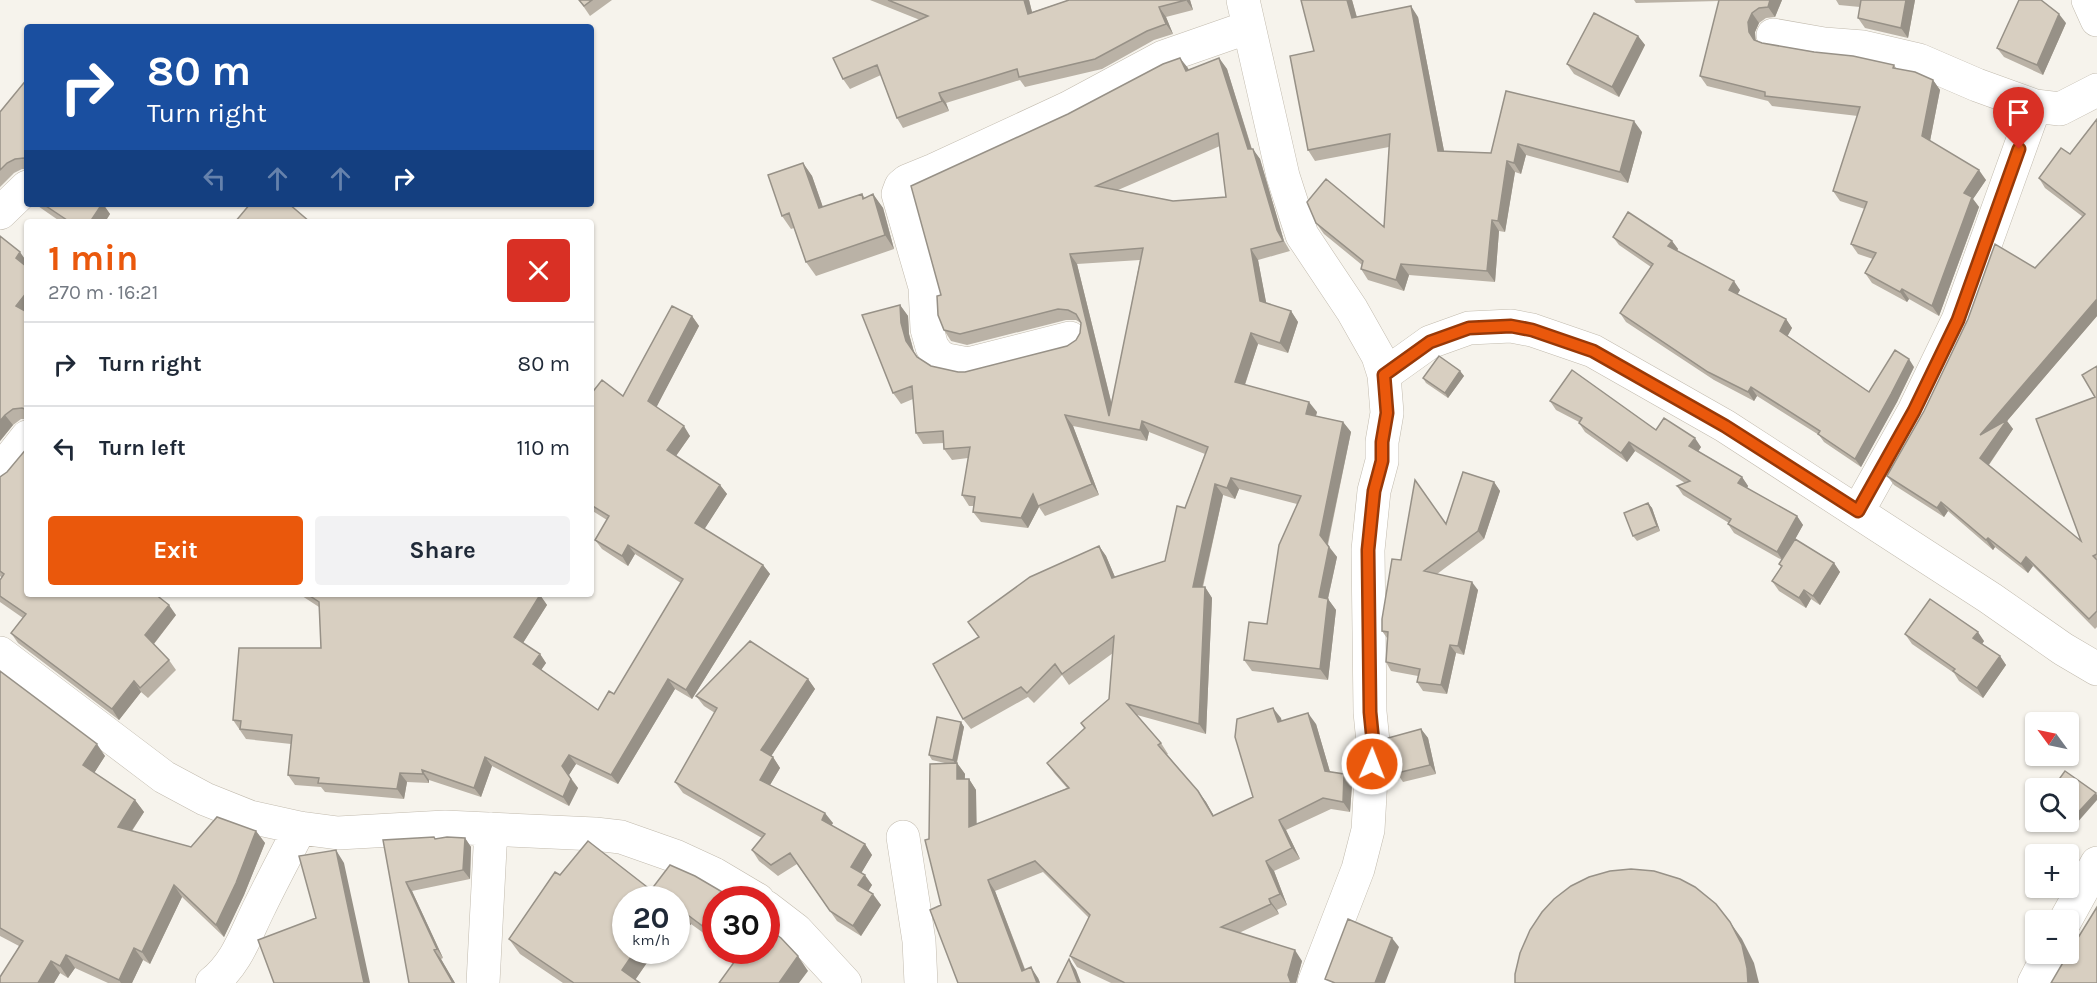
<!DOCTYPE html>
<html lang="en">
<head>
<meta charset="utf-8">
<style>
  body { margin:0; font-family:Karla,sans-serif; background:#f2f2f3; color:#1f2937; height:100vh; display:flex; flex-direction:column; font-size:22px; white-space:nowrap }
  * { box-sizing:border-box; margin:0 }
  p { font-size:20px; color:#747a83 }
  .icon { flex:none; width:33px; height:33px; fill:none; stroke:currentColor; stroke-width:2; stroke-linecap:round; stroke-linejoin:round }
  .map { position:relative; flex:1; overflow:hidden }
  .details { position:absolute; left:24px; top:219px; width:570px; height:378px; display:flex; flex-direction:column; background:#fff; border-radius:6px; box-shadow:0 2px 4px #0004 }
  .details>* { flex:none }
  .guide { position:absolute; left:24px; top:24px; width:570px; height:183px; border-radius:6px; box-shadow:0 2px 4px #0004; background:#1a4fa0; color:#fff; overflow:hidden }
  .needle { width:39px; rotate:303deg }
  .tools { position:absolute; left:2025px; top:712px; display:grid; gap:12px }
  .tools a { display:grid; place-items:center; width:54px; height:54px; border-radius:6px; background:#fff; box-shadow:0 2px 4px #0004; font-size:30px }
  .speed { position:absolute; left:612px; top:886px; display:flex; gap:12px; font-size:30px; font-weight:700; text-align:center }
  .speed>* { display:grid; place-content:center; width:78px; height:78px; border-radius:50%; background:#fff; box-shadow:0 2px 4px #0004; line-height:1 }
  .speed small { font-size:15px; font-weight:400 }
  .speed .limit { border:9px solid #d22; background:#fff; color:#111 }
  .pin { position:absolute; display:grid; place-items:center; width:51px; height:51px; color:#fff; margin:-62px -26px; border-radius:50% 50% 50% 0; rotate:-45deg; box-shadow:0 0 6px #0007 }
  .pin .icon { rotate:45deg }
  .me { position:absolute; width:66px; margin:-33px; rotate:1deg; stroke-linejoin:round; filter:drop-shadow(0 0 4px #0008) }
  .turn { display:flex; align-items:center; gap:21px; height:126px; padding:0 24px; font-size:27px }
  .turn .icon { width:78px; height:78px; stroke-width:2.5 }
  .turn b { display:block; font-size:42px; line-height:51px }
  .lanes { display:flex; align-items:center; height:57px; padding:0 24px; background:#0003; justify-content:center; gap:30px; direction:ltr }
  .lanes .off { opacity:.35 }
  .round { display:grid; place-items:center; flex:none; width:63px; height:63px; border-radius:6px; background:#f2f2f3 }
  .headline { display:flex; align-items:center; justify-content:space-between; height:102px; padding:0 24px }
  h1 { font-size:36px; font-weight:700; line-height:45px; color:#ea580c }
  .primary-button { display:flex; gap:12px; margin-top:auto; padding:12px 24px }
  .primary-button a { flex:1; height:69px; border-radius:6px; background:#ea580c; color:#fff; font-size:24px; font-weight:700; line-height:69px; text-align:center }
  .primary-button a+a { background:#f2f2f3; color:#1f2937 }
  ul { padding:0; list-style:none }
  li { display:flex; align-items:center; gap:18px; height:84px; padding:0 24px; border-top:2px solid #e0e1e3 }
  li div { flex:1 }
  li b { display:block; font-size:22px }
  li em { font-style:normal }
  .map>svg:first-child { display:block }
</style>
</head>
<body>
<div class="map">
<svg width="2097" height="983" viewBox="0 0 2097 983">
  <rect width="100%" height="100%" fill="#f6f3ec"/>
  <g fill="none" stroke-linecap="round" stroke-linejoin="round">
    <defs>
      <path id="minor" d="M1243 0 1283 176 1302 235 1352 310 1378 356 1384 375 1387 413 1382 442V461L1374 491 1368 550 1370 712 1373 742 1368 830 1358 869 1314 983
        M2088 0 2097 20
        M1773 35 1824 44 1863 47 1919 60 1977 85 2035 106 2060 109 2097 90
        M0 213 27 187
        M1070 338 968 364 947 360 939 356 932 347 927 329 925 287 898 194 901 186 907 181 934 170 1068 108 1163 57 1249 27
        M1384 375 1430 342 1469 328 1511 326 1532 330 1593 351 1725 426 1990 598 2063 649 2097 669
        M0 471 27 437
        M1858 511 1914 411 1958 320 2035 106
        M0 653 164 777 205 799 250 817 300 828 338 833 445 827 595 834 621 837 675 856 714 874 758 900
        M903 837 919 941 921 983
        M766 907 796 930 845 983
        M2065 921 2097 863
        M212 983C237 963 245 936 259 908 272 881 286 855 300 828
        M483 983 491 829
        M2034 983 2049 954"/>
    </defs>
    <!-- minor casing -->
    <use href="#minor" stroke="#c2bbae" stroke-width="34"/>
    <!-- minor -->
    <use href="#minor" stroke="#fff" stroke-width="33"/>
  </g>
  <!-- wall -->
  <path fill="#bab2a6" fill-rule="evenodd" d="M579 0H612L590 16Z
    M870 0H1029L1032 12 1069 0H1190L1193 10 1166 17 1173 34 1154 40 1102 69 1025 87 1020 80 946 103 949 111 903 128 897 118 881 75 850 89 843 79 920 20Z
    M1352 0 1357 17H1418L1444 151 1491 153 1506 91 1642 132 1628 183 1526 155 1521 174 1515 172 1505 232 1499 231 1495 282 1409 275 1404 291 1368 280 1361 269 1362 265 1324 234 1316 223 1384 227 1389 147 1315 161 1308 150 1314 51Z
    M1634 0H1782L1775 17 1766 18 1759 23 1755 32V40L1762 43 1894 65 1896 68 1933 80 1940 90 1930 141 1986 180 1973 199 1979 207 1939 316 1909 299 1907 302 1872 283 1865 273 1873 259 1858 254 1851 244 1865 209 1840 201 1833 191 1858 116 1772 106 1768 101 1707 86 1700 76 1719 1 1636 3Z
    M1836 0H1915L1908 38 1865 28 1858 18 1860 7 1839 5Z
    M2066 23 2043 75 2004 57 1997 48Z
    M1638 36 1645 45 1619 97 1574 74 1567 64Z
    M1219 58 1227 69 1252 149 1260 159 1284 241 1290 251 1258 260 1266 303 1291 311 1298 322 1288 353 1258 344 1245 385 1317 412 1316 416 1343 422 1351 432 1328 545 1337 557 1328 599 1336 610 1328 680 1252 671 1244 660 1267 624 1297 504 1239 489 1235 499 1223 495 1203 587H1205L1212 598 1206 734 1137 715 1161 743 1168 754H1167L1206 802 1214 816 1253 797 1281 718V721L1316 724 1330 772 1352 785 1350 812 1331 809 1286 830 1300 859 1274 871 1287 905 1277 910 1279 914 1239 933 1302 961 1296 983H1111L1077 967 1070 956 1089 918 1043 872 995 891 1025 969 1038 978 1040 983 941 905 929 839 949 764 932 760 929 755 961 722 964 727 957 763 965 774V779H969L976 790V825L1067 788 1054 773 1047 763 1085 729 1081 723 1109 699 1113 653 1069 685 1062 675 1034 703 1028 697 971 729 963 719 979 637 1099 546 1106 556 1115 577 1165 561 1205 454 1149 432 1147 441 1073 426 1099 495 1045 516 1039 507 1028 528 981 522 973 512 974 506H969L962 495 968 458 952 460 944 449V443L923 444 916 433 913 399 901 404 893 393 900 305 908 316 909 334 914 352 917 357 931 366 958 372H965L1067 346 1076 340 1080 333 1081 323 1076 320H1066L967 345 951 341 944 330 941 295 1188 68V70ZM1220 146 1226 197 1173 201 1118 190ZM1140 260 1112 405 1077 264Z
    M27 79V169H22L14 173 0 187V112Z
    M2097 119V316L2007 421 2013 429 1989 465 2081 541 2095 397 2097 366V627L2095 629 2033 566 2028 573 1995 547 1993 550 1948 511 1944 517 1894 485 1887 476 1924 411 2035 268 2083 217 2045 188 2039 178 2070 154Z
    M803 163 812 176 823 207 862 194 865 198 873 194 883 208 894 249 816 276 806 262 794 228 791 229 782 216Z
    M35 204H103L110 214 105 222H61Z
    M0 236 27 262 26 265 27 267V419H21L13 425 0 441Z
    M1613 237 1672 241 1678 249 1677 251 1740 290 1737 294 1786 319 1792 328 1787 336 1869 392 1914 367 1897 402 1861 467 1824 442 1819 435 1757 396 1754 401 1714 380 1626 322 1620 313 1651 267 1619 245Z
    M692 316 699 326 656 407 690 436 676 456 720 485 727 494 704 529 763 565 770 574 692 699 675 689 618 784 576 764 569 775 578 788 569 806 492 766 481 797 429 780V783L407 782 404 799 325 792 321 787 295 785 288 775 291 744 246 739 233 720 321 648 319 607 299 594H538L540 595 547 605 523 643 540 654 546 663 541 670 598 710 614 694 681 583 635 554 628 566 602 549 595 540 607 520 591 510V394L623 396Z
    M1460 371 1464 376 1448 398 1426 383 1423 378Z
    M1550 401 1656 430 1701 447 1698 451 1742 477 1748 486 1747 488 1797 516 1803 525 1795 539 1834 563 1840 572 1820 605 1811 599 1806 608 1779 591 1772 581 1781 567 1779 564 1782 560 1734 533 1728 524 1729 523 1683 495 1677 486 1685 483 1635 451 1627 462 1585 432 1579 423V422L1556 410Z
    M0 477 27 594 176 615 154 644 169 660 176 670 148 698 141 692 119 720 18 643 11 633 23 618 0 602V580L2 578 0 576Z
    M1494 482 1500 491 1484 539 1437 574 1478 590 1464 655 1456 653 1447 694 1423 691 1417 682 1418 676 1391 671 1386 662 1387 638 1382 631 1446 524Z
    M1648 503 1652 508 1660 531 1637 541 1633 536Z
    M1905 634 1984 641 1982 644 2000 656 2006 665 1983 698 1959 681 1954 673 1912 644Z
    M0 671 105 756 94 773 135 800 144 812 132 831 191 847 256 831 265 843 244 895 224 937 182 897 150 964 143 960 132 983H108L75 968 68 978 60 973 54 983H0L19 946 0 936Z
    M808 679 815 689 771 756 773 757 780 768 770 785 833 823 831 825 865 844 872 855 861 873 872 885 868 891 881 905 861 936 837 921 797 864 778 876 759 861 752 850 762 838 683 793 675 782 715 713 704 706 696 696Z
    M1421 729 1428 738 1436 774 1403 782 1397 773Z
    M465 838 471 847 470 879 412 891 443 958 441 959 455 983H409L383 840Z
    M560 875 716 900V942L691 924 676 943V900L626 951H655L635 980 640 983H563L520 954 509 939Z
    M727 951H766L808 971 736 958Z"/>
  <!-- shaded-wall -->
  <path fill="#979187" d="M1024 0H1029L1035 24 1028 14Z
    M1186 0H1190L1193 10Z
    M1347 0H1352L1360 29 1352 18Z
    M1770 0H1782L1775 17 1768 7Z
    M1906 0H1915L1908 38 1901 28Z
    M1411 6 1418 17 1446 161 1438 151Z
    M1159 7 1166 17 1173 34 1166 24Z
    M1752 13 1759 23 1755 32 1756 42 1749 32 1748 22Z
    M2059 14 2066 23 2043 75 2037 65Z
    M1638 36 1645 45 1619 97 1612 87Z
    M1180 58 1188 68 1193 81 1186 71Z
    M1219 58 1227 69 1255 160 1248 149Z
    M1933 80 1940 90 1929 146 1922 136Z
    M939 93 946 103 949 111 942 101Z
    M1634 121 1642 132 1628 183 1620 172Z
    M1518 144 1526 155 1521 174 1514 163Z
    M1253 149 1260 159 1284 241 1290 251 1277 230Z
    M1507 161 1515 172 1505 232 1498 221Z
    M803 163 812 176 828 222 819 208Z
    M1979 170 1986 180 1973 199 1979 207 1939 316 1932 306 1964 193Z
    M873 194 883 208 894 249 885 235Z
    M102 204H103L110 214 105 222H90Z
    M1492 220 1499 231 1495 282 1487 271Z
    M1672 241 1678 249 1674 255 1668 246Z
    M1251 249 1258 260 1268 312 1260 301Z
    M20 252 27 262V264L24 268 16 258Z
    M1070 254 1077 264 1117 426 1109 416Z
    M1401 264 1409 275 1404 291 1396 280Z
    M1734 281 1740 290 1735 299 1729 290Z
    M1902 289 1909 299 1907 302 1900 292Z
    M27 292V312L16 306Z
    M2097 299V316L2007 421 2013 429 1987 467 1980 458V435Z
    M900 305 908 316 909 334 914 352 906 341 901 323Z
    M1291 311 1298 322 1288 353 1280 343Z
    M692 316 699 326 655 410 648 401Z
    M1786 319 1792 328 1786 339 1780 331Z
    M1251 333 1258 344 1242 393 1235 382Z
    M1909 359 1914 367 1897 402 1861 467 1855 459Z
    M1460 371 1464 376 1448 398 1445 393Z
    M1751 387 1757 396 1754 401 1748 392Z
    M1309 402 1317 412 1313 425 1306 414Z
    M5 415 13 425 0 441V421Z
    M1065 415 1073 426 1099 495 1092 484Z
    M1142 421 1149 432 1147 441 1140 430Z
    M1343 422 1351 432 1327 546 1320 535Z
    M684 426 690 436 673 460 667 450Z
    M1695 438 1701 447 1696 455 1689 446Z
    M1629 442 1635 451 1627 462 1621 453Z
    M1742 477 1748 486 1745 492 1738 483Z
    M1231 478 1239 489 1235 499 1227 488Z
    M1494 482 1500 491 1484 539 1478 531Z
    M1215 484 1223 495 1200 597 1193 587Z
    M720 485 727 494 702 533 695 523Z
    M1033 494 1039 507 1028 528 1021 518Z
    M1941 502 1948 511 1944 517 1937 508Z
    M1648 503 1652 508 1660 531 1657 526Z
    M1797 516 1803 525 1783 561 1777 552Z
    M1988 538 1995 547 1993 550 1986 540Z
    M628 545 635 554 628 566 622 556Z
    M1099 546 1106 556 1120 589 1112 578Z
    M1329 547 1337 557 1326 607 1319 597Z
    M2026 557 2033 566 2028 573 2021 564Z
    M1834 563 1840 572 1820 605 1813 596Z
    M763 565 770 574 692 699 686 690Z
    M1472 582 1478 590 1464 655 1458 646Z
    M1205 587 1212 598 1206 734 1199 724Z
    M1804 590 1811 599 1806 608 1799 598Z
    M540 595 547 605 521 646 514 637Z
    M1328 599 1336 610 1328 680 1320 669Z
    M169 605 176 615 152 646 145 635Z
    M1978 632 1984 641 1980 647 1973 638Z
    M1450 645 1456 653 1447 694 1441 685Z
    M540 654 546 663 539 673 533 664Z
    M2000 656 2006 665 1983 698 1977 688Z
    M668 679 675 689 618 784 611 775Z
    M808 679 815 689 768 761 761 750Z
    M134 681 141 692 119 720 112 709Z
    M1273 708 1281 718 1285 733 1278 722Z
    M1308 713 1316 724 1333 782 1325 771Z
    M961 722 964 727 956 765 953 760Z
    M1421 729 1428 738 1436 774 1430 765Z
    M97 744 105 756 91 778 83 765Z
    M569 755 576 764 569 775 562 766Z
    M485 757 492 766 481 797 474 788Z
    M773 757 780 768 767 790 760 780Z
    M957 763 965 774 964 790 957 779Z
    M422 770 429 780V783L423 774Z
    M400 773 407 782 404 799 397 789Z
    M1344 774 1352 785 1350 812 1343 802Z
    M571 779 578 788 569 806 563 797Z
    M969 779 976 790 977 838 969 827Z
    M1198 791 1206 802 1220 827 1213 816Z
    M2096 793 2097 795V800L2076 824 2072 819Z
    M135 800 144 812 126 839 118 827Z
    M825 813 833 823 829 830 822 820Z
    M1279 820 1286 830 1300 859 1292 848Z
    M256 831 265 843 244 895 224 937 216 925Z
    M465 838 471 847 470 879 463 870Z
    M865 844 872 855 859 877 851 867Z
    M336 850 344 863 370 983H364Z
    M1266 861 1274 871 1287 905 1280 894Z
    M865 875 872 885 866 895 858 885Z
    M988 880 995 891 1029 981 1022 971Z
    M406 882 412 891 443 958 437 949Z
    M174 885 182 897 150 964 142 952Z
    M873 894 881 905 861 936 853 926Z
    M1269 899 1277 910 1279 914 1271 904Z
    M681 910 691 924 676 943V916Z
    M1730 922 1742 939 1754 963 1759 983H1748Z
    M1392 938 1399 947 1385 983H1375Z
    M134 948 143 960 132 983H121L119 980Z
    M434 950 441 959 455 983H453Z
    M1295 950 1302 961 1296 983H1291L1288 975Z
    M635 951H655L633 983 622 970Z
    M66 955 75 968 68 978 60 966Z
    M798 956 808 971 799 983H779Z
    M1069 959 1076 970 1081 983H1078Z
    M51 961 60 973 54 983H38Z
    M1031 967 1038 978 1040 983H1037Z"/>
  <!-- building -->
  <path fill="#d8cfc1" stroke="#979187" stroke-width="1.5" fill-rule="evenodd" d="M579 0H592L584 6Z
    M888 0H1024L1028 14 1069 0H1186L1159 7 1166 24 1147 31 1095 59 1019 77 1017 69 939 93 942 101 897 118 877 65 843 79 833 58 928 16Z
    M1301 0H1347L1352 18 1411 6 1438 151 1491 153 1506 91 1634 121 1620 172 1518 144 1514 163 1507 161 1498 221 1492 220 1487 271 1401 264 1396 280 1361 269 1363 261 1316 223 1307 202 1326 179 1384 227 1390 134 1308 150 1290 56 1314 51Z
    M1719 0H1770L1768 7 1759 8 1752 13 1748 22 1749 32 1754 40 1762 43 1814 52 1853 56 1894 65 1893 68 1915 72 1933 80 1922 136 1979 170 1964 193 1972 197 1932 306 1902 289 1900 292 1865 273 1876 253 1851 244 1867 202 1833 191 1860 107 1765 96V92L1700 76Z
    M1861 0H1906L1901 28 1858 18Z
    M2019 0H2041L2059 14 2037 65 1997 48Z
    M1594 13 1638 36 1612 87 1567 64Z
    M1180 58 1186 71 1219 58 1248 149H1253L1277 230 1283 241 1251 249 1260 301 1291 311 1280 343 1251 333 1235 382 1309 402 1306 414 1343 422 1320 535 1329 547 1319 597 1328 599 1320 669 1244 660 1249 622 1267 624 1279 545 1301 496 1231 478 1227 488 1215 484 1193 587H1205L1199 724 1127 704 1161 743 1158 745 1198 791 1213 816 1253 797 1235 737 1237 719 1273 708 1278 722 1308 713 1325 771 1344 774 1343 802 1323 798 1279 820 1292 848 1266 861 1280 894 1269 899 1271 904 1221 927 1295 950 1288 975 1291 983H1125L1070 956 1090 915 1035 861 988 880 1022 971 1031 967 1037 983H958L930 910 941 905 925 840 929 839 930 764 957 763V779H969V827L1069 788 1047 763 1085 728 1081 723 1109 699 1114 636 1062 674 1055 664 1027 693 1021 687 963 719 933 664 979 637 968 622 1030 577 1099 546 1112 578 1165 561 1177 506 1185 508 1208 447 1142 421 1140 430 1065 415 1092 484 1038 506 1033 494 1021 518 973 512 975 497 962 495 970 447 944 449 943 431 916 433 912 386 893 393 862 315 900 305 901 323 906 341 917 357 931 366 958 372H965L1067 346 1076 340 1080 333 1081 323 1076 314 1068 310 1058 309 960 334 944 330 938 315 937 296 941 295 911 186 1068 114 1163 64ZM1218 133 1226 197 1173 201 1096 186ZM1143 248 1109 416 1070 254Z
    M27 79V160L24 158 15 159 7 163 0 170V112Z
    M2097 119V299L1980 435 2007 420 1980 458 2081 541 2036 419 2095 397 2082 375 2097 366V554L2093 556 2097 560V611L2089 619 2026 557 2021 564 1988 538 1986 540 1941 502 1937 508 1887 476 1924 411 1968 319 1995 244 2035 268 2085 214 2039 178 2061 148 2070 154Z
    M803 163 819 208 862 194 863 199 873 194 885 235 806 262 789 213 782 216 768 175Z
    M43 204H102L90 222H70Z
    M250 204H289L310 222H235Z
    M1628 212 1672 241 1668 246 1734 281 1729 290 1786 319 1780 331 1869 392 1895 350 1909 359 1891 394 1855 459 1818 434 1820 431 1751 387 1748 392 1708 372 1620 313 1653 264 1613 237Z
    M0 236 20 252 16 258 27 267V292L16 306 27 312V410L22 408 13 409 5 415 0 421Z
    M672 306 692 316 648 401 684 426 667 450 720 485 695 523 763 565 686 690 668 679 611 775 569 755 562 766 571 779 563 797 485 757 474 788 422 770 423 774 400 773 397 789 318 783 319 778 288 775 292 735 240 729 241 721 233 720 239 648H321L319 602 307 594H538L540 595 514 637 540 654 533 664 598 710 609 691 614 694 683 579 628 545 622 556 595 540 609 516 591 505V394L602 380 623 396Z
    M1439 356 1460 371 1445 393 1423 378Z
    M1572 370 1656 430 1664 418 1695 438 1689 446 1742 477 1738 483 1797 516 1777 552 1728 524 1731 519 1677 486 1690 481 1629 442 1621 453 1579 423 1582 418 1550 401Z
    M27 448V594H155L169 605 145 635 169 660 140 688 134 681 112 709 11 633 26 614 0 596V580L4 574 0 571V477L7 472Z
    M1463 472 1494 482 1478 531 1424 571 1472 582 1458 646 1450 645 1441 685 1417 682 1420 669 1386 662 1388 632 1382 631V619L1392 559 1401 560 1415 480 1446 524Z
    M1648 503 1657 526 1633 536 1624 513Z
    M1795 539 1834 563 1813 596 1804 590 1799 598 1772 581 1782 566 1779 564Z
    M1930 599 1978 632 1973 638 2000 656 1977 688 1953 671 1955 669 1905 634Z
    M750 641 808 679 761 750 773 757 760 780 825 813 822 820 865 844 851 867 865 875 858 885 873 894 853 926 830 911 790 853 771 865 752 850 765 834 675 782 717 708 696 696Z
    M0 671 97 744 83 765 135 800 118 827 191 847 217 817 256 831 236 883 216 925 174 885 142 952 134 948 119 980 66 955 60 966 51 961 38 983H0V977L23 941 0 928Z
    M937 717 961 722 953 760 929 755Z
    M1421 729 1430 765 1397 773 1388 738Z
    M2065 771 2096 793 2072 819 2068 816V789H2052Z
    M434 837 435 839 447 837 465 838 463 870 406 882 437 949 434 950 453 983H409L383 840Z
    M588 841 651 890 670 865 695 876 736 900H716V936L681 910 676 916V900H626V951H635L622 970 640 983H574L509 939 555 872 560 875Z
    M336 850 364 983H274L258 940 316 918 299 856Z
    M1631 869 1654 871 1680 879 1695 887 1716 904 1730 922 1742 945 1747 968 1748 983H1515V974L1520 953 1530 930 1542 912 1554 899 1571 886 1589 877 1610 871Z
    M2097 907V983H2051L2068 954Z
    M1348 919 1392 938 1375 983H1335L1325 979Z
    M766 927 781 938 798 956 779 983H719L740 954 735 951H766Z
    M1069 959 1078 983H1057Z"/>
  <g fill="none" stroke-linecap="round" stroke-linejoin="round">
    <defs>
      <path id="route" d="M1372 764 1373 742 1370 712 1368 550 1374 491 1382 461V442L1387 413 1384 375 1430 342 1469 328 1511 326 1532 330 1593 351 1725 426 1858 511 1914 411 1958 320 2019 149"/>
    </defs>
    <!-- route casing -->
    <use href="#route" stroke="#983908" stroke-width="15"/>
    <!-- route -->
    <use href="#route" stroke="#ea580c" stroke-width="10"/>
  </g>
</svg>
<div class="tools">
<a><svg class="needle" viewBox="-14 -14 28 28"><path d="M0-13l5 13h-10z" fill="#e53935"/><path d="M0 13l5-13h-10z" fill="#747a83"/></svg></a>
<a><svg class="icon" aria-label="search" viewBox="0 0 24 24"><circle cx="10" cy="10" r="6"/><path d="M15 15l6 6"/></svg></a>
<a>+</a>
<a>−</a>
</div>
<div class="speed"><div>20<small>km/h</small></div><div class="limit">30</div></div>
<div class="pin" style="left:2019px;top:149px;background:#d93025"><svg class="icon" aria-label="arrive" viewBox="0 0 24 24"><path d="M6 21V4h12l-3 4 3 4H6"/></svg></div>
<svg class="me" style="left:1372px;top:764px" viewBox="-20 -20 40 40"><circle r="17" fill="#ea580c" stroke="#fff" stroke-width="3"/><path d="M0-11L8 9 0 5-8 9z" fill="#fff"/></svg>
<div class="guide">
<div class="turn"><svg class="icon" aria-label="right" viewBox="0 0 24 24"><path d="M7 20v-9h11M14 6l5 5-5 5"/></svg><div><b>80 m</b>Turn right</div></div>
<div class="lanes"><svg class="icon off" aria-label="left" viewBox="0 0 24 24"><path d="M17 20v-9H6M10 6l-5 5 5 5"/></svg><svg class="icon off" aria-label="ahead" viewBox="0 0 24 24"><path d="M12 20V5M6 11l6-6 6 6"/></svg><svg class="icon off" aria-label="ahead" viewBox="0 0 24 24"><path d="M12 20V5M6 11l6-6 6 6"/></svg><svg class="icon" aria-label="right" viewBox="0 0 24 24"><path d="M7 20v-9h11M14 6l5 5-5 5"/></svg></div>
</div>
<section class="details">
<div class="headline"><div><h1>1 min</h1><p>270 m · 16:21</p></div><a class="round" style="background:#d93025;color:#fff"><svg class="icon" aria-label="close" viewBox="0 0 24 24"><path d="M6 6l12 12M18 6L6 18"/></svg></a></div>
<ul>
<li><svg class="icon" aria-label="right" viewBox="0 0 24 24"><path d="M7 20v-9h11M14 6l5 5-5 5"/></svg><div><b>Turn right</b></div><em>80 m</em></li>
<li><svg class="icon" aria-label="left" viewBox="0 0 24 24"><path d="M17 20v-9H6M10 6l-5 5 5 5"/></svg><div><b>Turn left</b></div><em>110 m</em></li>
</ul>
<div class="primary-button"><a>Exit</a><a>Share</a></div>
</section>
</div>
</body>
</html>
